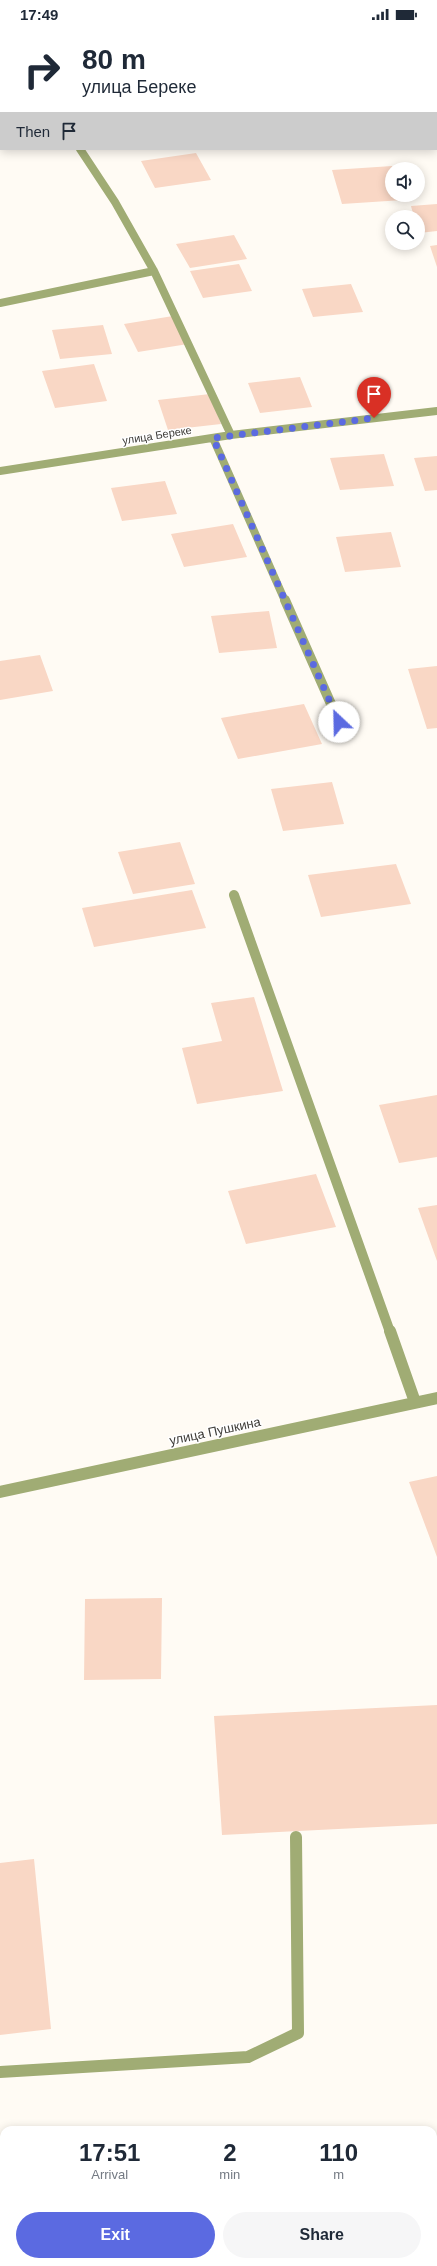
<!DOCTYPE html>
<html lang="en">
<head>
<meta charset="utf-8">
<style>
  body { margin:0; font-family:Helvetica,sans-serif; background:#f6f6f7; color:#1f2937; height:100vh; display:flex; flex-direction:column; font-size:15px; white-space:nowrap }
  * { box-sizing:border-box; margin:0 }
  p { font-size:13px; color:#747a83 }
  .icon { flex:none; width:22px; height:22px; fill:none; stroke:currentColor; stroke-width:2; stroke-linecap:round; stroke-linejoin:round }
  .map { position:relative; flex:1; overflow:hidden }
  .panel { position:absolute; left:0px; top:2098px; width:437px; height:140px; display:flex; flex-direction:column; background:#fff; border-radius:12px 12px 0 0; box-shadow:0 2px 10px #0003 }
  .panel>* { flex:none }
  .banner { position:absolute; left:0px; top:0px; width:437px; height:122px; box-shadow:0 2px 10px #0003; background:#fff; color:#1f2937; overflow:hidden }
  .fabs { position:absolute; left:385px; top:134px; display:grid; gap:8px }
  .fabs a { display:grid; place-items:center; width:40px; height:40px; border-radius:50%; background:#fff; box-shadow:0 2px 10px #0003; font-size:20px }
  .pin { position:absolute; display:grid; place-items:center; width:34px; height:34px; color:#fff; margin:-41px -17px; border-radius:50% 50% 50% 0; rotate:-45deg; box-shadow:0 0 4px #0007 }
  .pin .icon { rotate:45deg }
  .me { position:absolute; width:44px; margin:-22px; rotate:336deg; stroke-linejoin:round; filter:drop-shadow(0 0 3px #0008) }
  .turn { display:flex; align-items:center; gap:14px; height:84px; padding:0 16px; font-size:18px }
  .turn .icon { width:52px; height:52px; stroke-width:2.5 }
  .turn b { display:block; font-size:28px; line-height:34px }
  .then { display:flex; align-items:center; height:38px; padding:0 16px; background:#0003; gap:8px; font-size:15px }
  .eta { display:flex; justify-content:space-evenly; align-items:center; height:68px; text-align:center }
  .eta b { font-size:24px; font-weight:800; line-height:28px }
  .action { display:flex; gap:8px; margin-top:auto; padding:8px 16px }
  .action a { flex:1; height:46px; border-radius:24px; background:#5b6ae1; color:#fff; font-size:16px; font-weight:800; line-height:46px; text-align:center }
  .action a+a { background:#f6f6f7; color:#1f2937 }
  .status { display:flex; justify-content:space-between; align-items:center; height:28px; padding:0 20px; background:#fff; direction:ltr }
  .status svg { height:11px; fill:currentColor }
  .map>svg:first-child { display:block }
</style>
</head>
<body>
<div class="status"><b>17:49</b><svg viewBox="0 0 49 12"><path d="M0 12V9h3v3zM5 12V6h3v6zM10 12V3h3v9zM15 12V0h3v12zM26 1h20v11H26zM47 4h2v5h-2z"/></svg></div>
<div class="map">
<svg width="437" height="2238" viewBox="0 0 437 2238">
  <rect width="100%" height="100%" fill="#fffbf4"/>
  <!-- building -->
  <path fill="#f9d7c5" d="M196 125 211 152 155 160 141 133Z
    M392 138V167H402L403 172 342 176 332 142Z
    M437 176V203L419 205 418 189H414L411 178Z
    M234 207 247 231 190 240 176 216Z
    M437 217V239L430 218Z
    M239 236 252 263 203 270 190 243Z
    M351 256 363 284 313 289 302 261Z
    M173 288 188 316 138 324 124 296Z
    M103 297 112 326 60 331 52 302Z
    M94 336 107 373 55 380 42 343Z
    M300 349 312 379 260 385 248 355Z
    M210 366 221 396 168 402 158 372Z
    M384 426 394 458 340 462 330 430Z
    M437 428V462L425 463 414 430Z
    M165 453 177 486 122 493 111 460Z
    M233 496 247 529 184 539 171 506Z
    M391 504 401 539 345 544 336 509Z
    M269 583 277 620 219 625 211 588Z
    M40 627 53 663 0 672V633Z
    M437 638V700L427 701 408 641Z
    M304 676 322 716 238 731 221 690Z
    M332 754 344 796 283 803 271 761Z
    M180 814 195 856 133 866 118 824Z
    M396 836 411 876 321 889 308 847Z
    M192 862 206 900 94 919 82 880Z
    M254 969 283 1063 197 1076 182 1020 222 1013 211 975Z
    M437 1067V1129L399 1135 379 1077Z
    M316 1146 336 1199 246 1216 228 1163Z
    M437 1177V1233L418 1180Z
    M437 1448V1529L409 1454Z
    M162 1570 161 1651 84 1652 85 1571Z
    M437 1677V1796L222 1807 214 1688Z
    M34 1831 51 2001 0 2007V1835Z
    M4 2125V2214L0 2215V2126Z"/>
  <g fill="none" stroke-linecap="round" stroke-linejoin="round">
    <!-- street-far2 -->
    <path stroke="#a0ac74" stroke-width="8" d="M0 5 1 7
      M80 121 115 174 154 243 231 407
      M0 275 154 243
      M213 410 285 573
      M0 443 231 407 437 383"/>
    <!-- street-far1 -->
    <path stroke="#a0ac74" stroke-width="10" d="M285 572 339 694
      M234 867 390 1304"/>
    <!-- street -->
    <path stroke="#a0ac74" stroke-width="12" d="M390 1303 415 1374
      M0 1464 437 1370
      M0 2044 248 2029 298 2005 296 1809"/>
  </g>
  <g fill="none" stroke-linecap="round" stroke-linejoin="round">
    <!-- route -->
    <path stroke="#5b6ae1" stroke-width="7" stroke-dasharray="0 12.6" d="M339 694 213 410 374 390"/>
  </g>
  <g text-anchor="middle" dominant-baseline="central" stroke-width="3" stroke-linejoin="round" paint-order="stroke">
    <!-- far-street labels -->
    <g font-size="11" fill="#3e3c38" stroke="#fff">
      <text transform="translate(157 407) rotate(-9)">улица Береке</text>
    </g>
    <!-- street labels -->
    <g font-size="13" fill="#3e3c38" stroke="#fff">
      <text transform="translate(215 1403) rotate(-12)">улица Пушкина</text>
    </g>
  </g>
</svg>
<div class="fabs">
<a><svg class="icon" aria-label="sound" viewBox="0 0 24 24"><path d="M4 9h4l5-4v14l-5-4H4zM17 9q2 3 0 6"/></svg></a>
<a><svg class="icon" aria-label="search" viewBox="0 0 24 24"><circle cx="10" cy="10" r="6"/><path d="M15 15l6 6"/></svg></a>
</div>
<div class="pin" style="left:374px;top:390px;background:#d93025"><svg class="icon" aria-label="arrive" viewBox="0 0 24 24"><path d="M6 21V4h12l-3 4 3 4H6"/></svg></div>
<svg class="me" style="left:339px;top:694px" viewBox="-20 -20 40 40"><circle r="19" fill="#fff"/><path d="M0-13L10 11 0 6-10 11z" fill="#5b6ae1"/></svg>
<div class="banner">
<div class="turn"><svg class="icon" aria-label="right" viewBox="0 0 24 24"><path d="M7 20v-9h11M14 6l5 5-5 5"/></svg><div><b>80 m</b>улица Береке</div></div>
<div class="then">Then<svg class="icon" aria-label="arrive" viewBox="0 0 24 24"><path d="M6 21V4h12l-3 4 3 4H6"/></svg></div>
</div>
<section class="panel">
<div class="eta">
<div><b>17:51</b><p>Arrival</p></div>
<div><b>2</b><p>min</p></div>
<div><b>110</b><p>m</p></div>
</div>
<div class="action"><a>Exit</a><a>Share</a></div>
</section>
</div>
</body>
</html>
